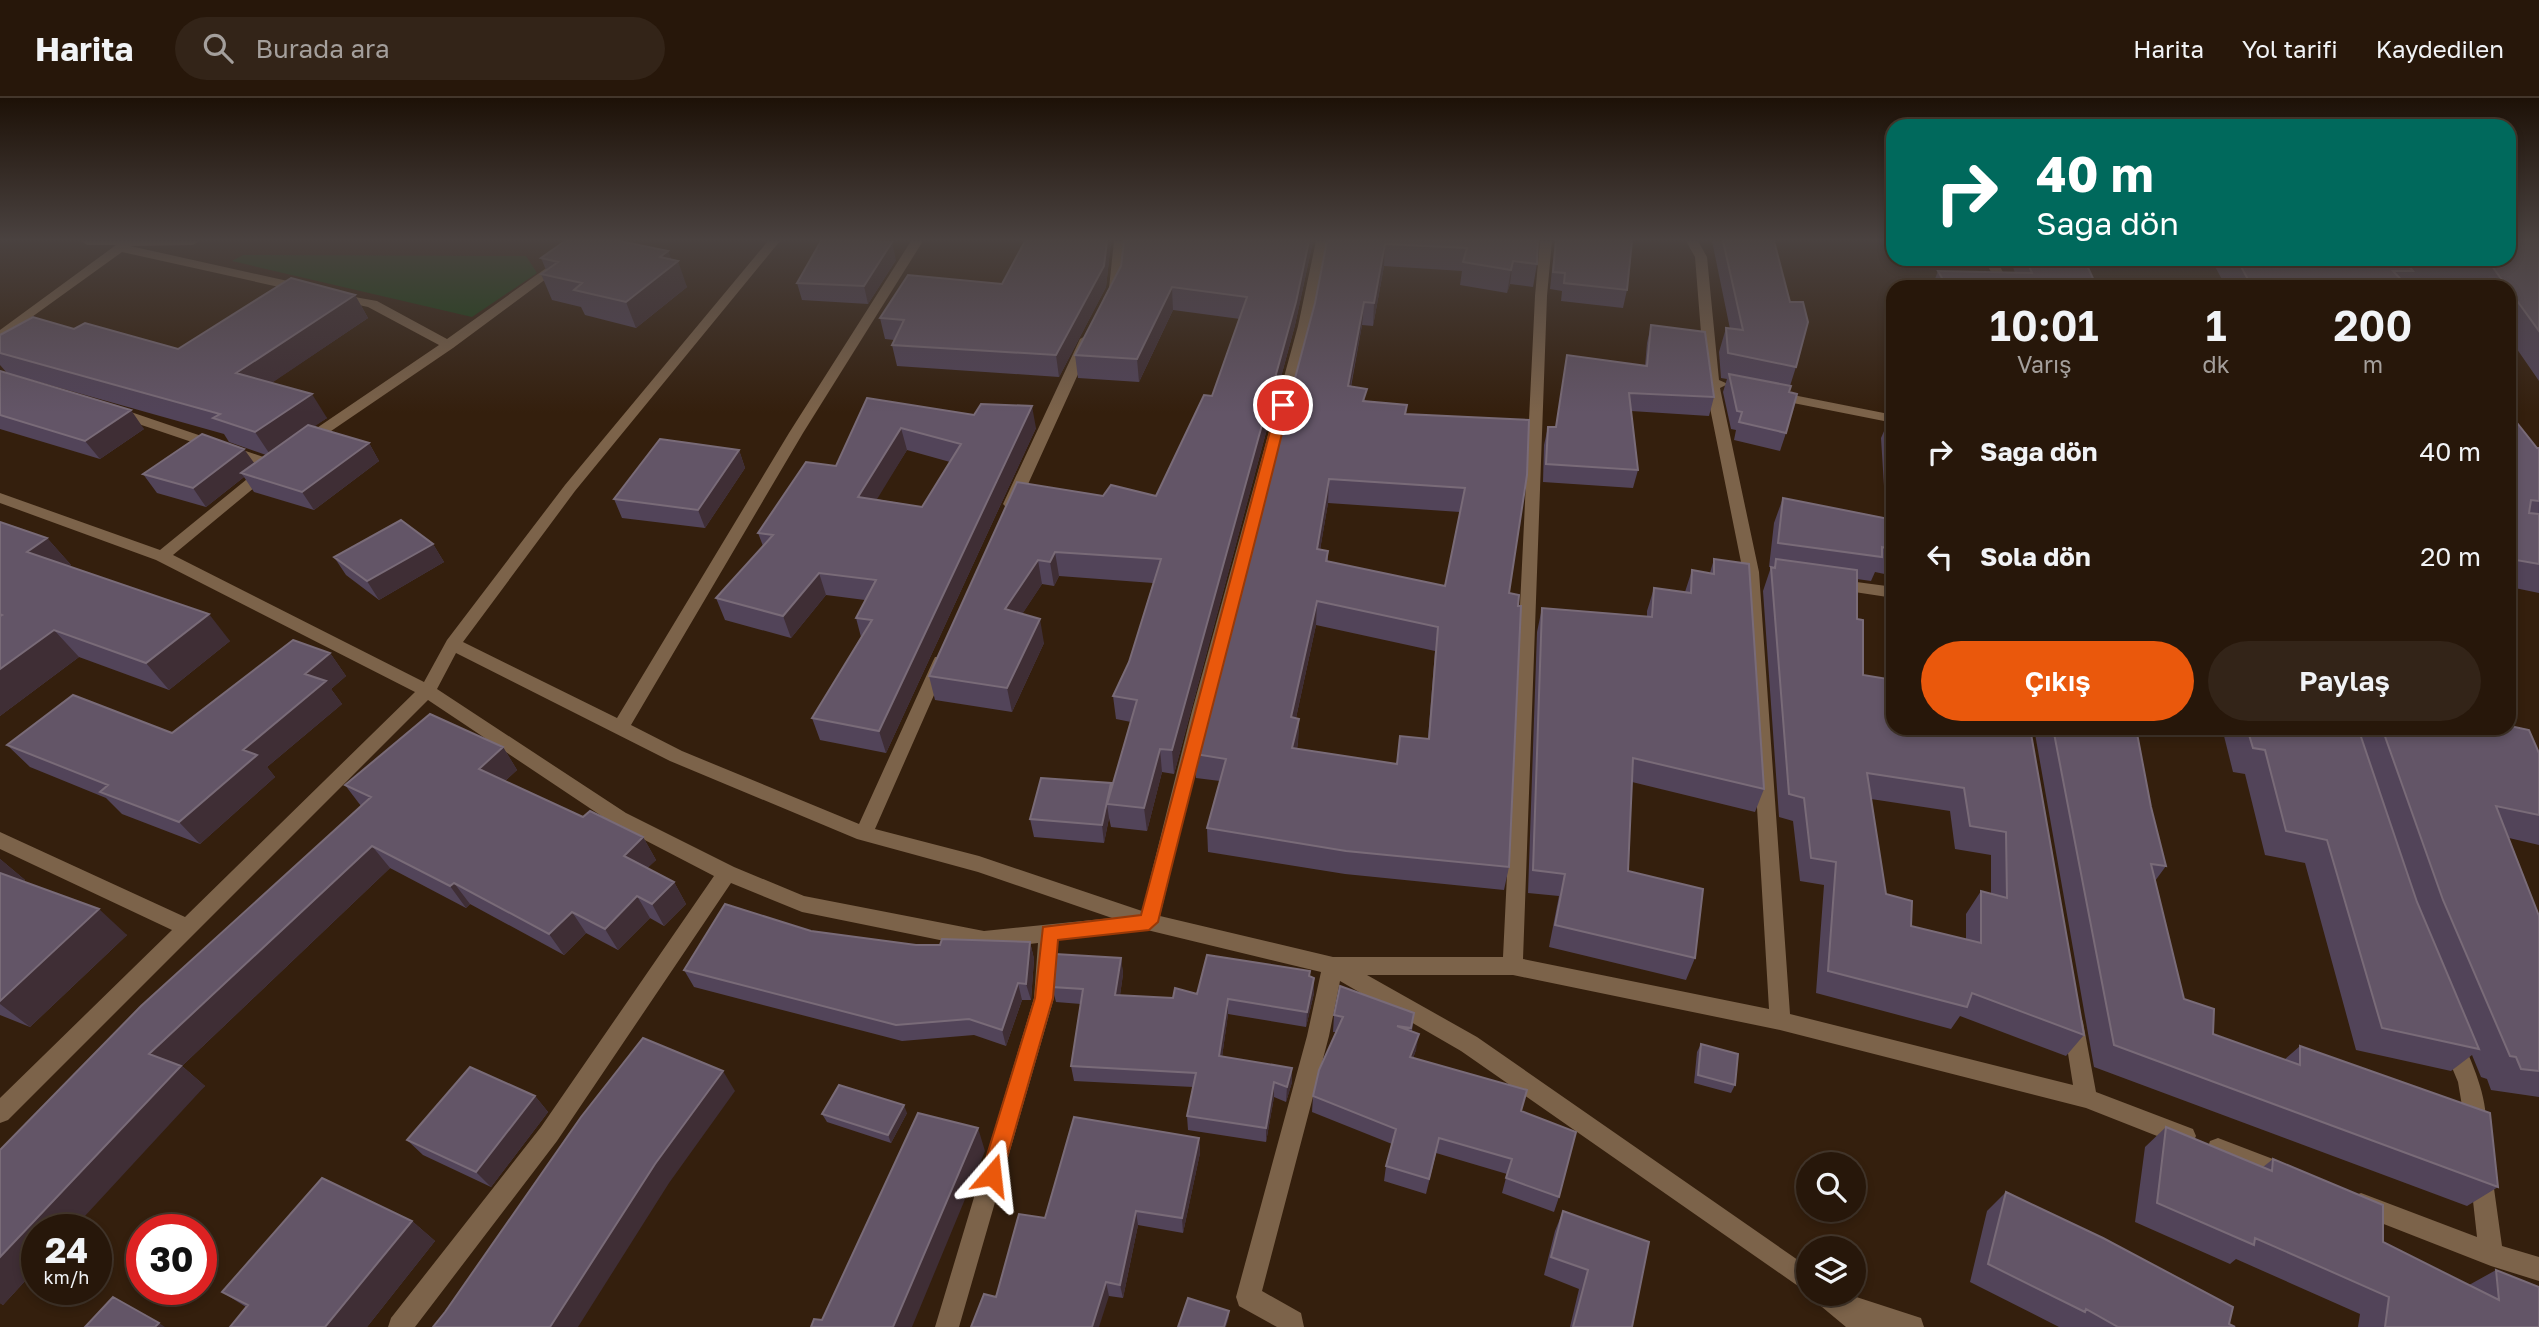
<!DOCTYPE html>
<html lang="tr">
<head>
<meta charset="utf-8">
<style>
  body { margin:0; font-family:"Golos Text",sans-serif; background:#332418; color:#f1f3f6; height:100vh; display:flex; flex-direction:column; font-size:26px; white-space:nowrap }
  * { box-sizing:border-box; margin:0 }
  p { font-size:23px; color:#a49f9c }
  .icon { flex:none; width:38px; height:38px; fill:none; stroke:currentColor; stroke-width:2; stroke-linecap:round; stroke-linejoin:round }
  .map { position:relative; flex:1; overflow:hidden }
  .details { position:absolute; left:1886px; top:182px; width:630px; height:455px; display:flex; flex-direction:column; background:#27170a; border-radius:21px; box-shadow:0 4px 10px #0003,0 0 0 2px #43362b }
  .details>* { flex:none }
  .hud { position:absolute; left:1886px; top:21px; width:630px; height:147px; border-radius:21px; box-shadow:0 4px 10px #0003,0 0 0 2px #43362b; background:#00695c; color:#fff; overflow:hidden }
  .controls { position:absolute; left:1796px; top:1054px; display:grid; gap:14px }
  .controls a { display:grid; place-items:center; width:70px; height:70px; border-radius:50%; background:#27170a; box-shadow:0 4px 10px #0003,0 0 0 2px #43362b; font-size:35px }
  .speed { position:absolute; left:21px; top:1116px; display:flex; gap:14px; font-size:35px; font-weight:700; text-align:center }
  .speed>* { display:grid; place-content:center; width:91px; height:91px; border-radius:50%; background:#27170a; box-shadow:0 4px 10px #0003,0 0 0 2px #43362b; line-height:1 }
  .speed small { font-size:18px; font-weight:400 }
  .speed .limit { border:10px solid #d22; background:#fff; color:#111 }
  .pin { position:absolute; display:grid; place-items:center; width:60px; height:60px; color:#fff; margin:-30px; border:4px solid #fff; border-radius:50%; box-shadow:0 2px 7px #0007 }
  .me { position:absolute; width:77px; margin:-38px; rotate:17deg; stroke-linejoin:round; filter:drop-shadow(0 0 5px #0008) }
  .turn { display:flex; align-items:center; gap:24px; height:147px; padding:0 35px; font-size:32px }
  .turn .icon { width:91px; height:91px; stroke-width:2.5 }
  .turn b { display:block; font-size:49px; line-height:60px }
  .eta { display:flex; justify-content:space-evenly; align-items:center; height:119px; text-align:center }
  .eta b { font-size:42px; font-weight:600; line-height:49px }
  .button { display:flex; gap:14px; margin-top:auto; padding:14px 35px }
  .button a { flex:1; height:80px; border-radius:42px; background:#ea580c; color:#fff; font-size:28px; font-weight:600; line-height:80px; text-align:center }
  .button a+a { background:#332418; color:#f1f3f6 }
  ul { padding:0; list-style:none }
  li { display:flex; align-items:center; gap:21px; height:105px; padding:0 35px }
  li div { flex:1 }
  li b { display:block; font-size:26px }
  li em { font-style:normal }
  header { display:flex; align-items:center; gap:42px; box-sizing:border-box; height:98px; padding:0 35px; background:#27170a; border-bottom:2px solid #43362b }
  header strong { font-size:33px }
  nav { display:flex; gap:38px; margin-inline-start:auto; font-size:24px }
  .search { width:490px; height:63px; background:#332418; display:flex; align-items:center; gap:18px; box-sizing:border-box; padding:0 24px; border-radius:38px; color:#a49f9c; font-size:26px }
  .map>svg:first-child { display:block }
</style>
</head>
<body>
<header>
<strong>Harita</strong>
<div class="search"><svg class="icon" aria-label="search" viewBox="0 0 24 24"><circle cx="10" cy="10" r="6"/><path d="M15 15l6 6"/></svg>Burada ara</div>
<nav><a>Harita</a><a>Yol tarifi</a><a>Kaydedilen</a></nav>
</header>
<div class="map">
<svg width="2539" height="1229" viewBox="0 0 2539 1229">
  <rect width="100%" height="100%" fill="#341f0d"/>
  <!-- green -->
  <path fill="#164212" d="M243 157 526 158 537 175 472 219 232 163Z"/>
  <g fill="none" stroke-linecap="round" stroke-linejoin="round">
    <!-- minor -->
    <path fill="#7c634a" fill-rule="evenodd" d="M81 143H199L193 147 130 148 306 187 312 191 306 195 122 154 0 242V232L116 147H87Z
      M584 143H597L453 250 312 346H302V340L439 247 368 209 332 201V195L377 203 447 241Z
      M768 143H780L575 393 463 544 617 620 789 335 911 143H923L803 335 631 627 682 653 859 726 933 563 935 559H947L949 563 875 731 979 758 1142 813 1192 613 1298 228 1316 143H1328L1312 228 1210 613 1160 818 1333 859H1503L1535 198 1540 143H1552L1547 198 1523 861 1769 911 1743 474 1705 285 1695 159 1686 143H1698L1707 159 1719 282 1728 286 1720 290 1759 474 1790 916 2073 987 2063 924 2066 917 2073 915 2080 917 2083 924 2096 994 2193 1031 2196 1038 2193 1045 2185 1049 2086 1010 1780 932 1513 877H1367L1477 939 1808 1169V1195L1461 953 1340 883 1329 938 1262 1193 1301 1215 1304 1229H1277L1239 1208 1236 1199 1307 938 1321 874 1147 832 1058 842 1054 900 959 1229H935L1034 900 1038 845 984 851 802 814 731 785 557 1043 415 1229H388L391 1220 541 1029 714 778 612 725 428 602 8 1022 0 1025V1000L172 832 0 751V734L185 819 415 594 156 462 0 405V395L160 452 263 368 112 317V311H122L278 364V370L173 457 424 584 447 542 565 387ZM456 555 670 663 857 741 978 774 1112 820 984 833 804 798 734 769 626 715 437 591Z
      M1114 143H1126L1121 190 1114 204 1109 205 1103 201 1109 190Z
      M1984 161H1996L2011 189H1999Z
      M1087 237 1094 241 1019 406 1011 411 1006 409 1003 406 1080 241Z
      M1773 293 1894 317V325L1768 300 1766 297Z
      M1834 481 1894 489V500L1828 490 1826 486 1828 482Z
      M2452 933 2459 936C2471 961 2494 1012 2483 1038L2475 1041 2467 1038 2458 984 2441 943 2445 936Z
      M2218 1040 2291 1068 2294 1076 2291 1084 2283 1087 2210 1059 2207 1051 2210 1043Z
      M2481 1065 2489 1068 2492 1076 2502 1148 2539 1159V1183L2491 1168 2353 1114 2349 1106 2353 1098 2361 1095 2477 1139 2470 1076 2473 1068Z
      M1813 1195H1844L1921 1220 1924 1229H1846L1816 1204Z"/>
  </g>
  <!-- wall -->
  <path fill="#524459" fill-rule="evenodd" d="M1025 143H1111L1106 189 1059 279 897 268 892 247 894 242 885 241 880 220 1002 186Z
    M1124 143H1313L1295 227 1174 676 1162 674 1147 733 1111 729 1109 720 1104 745 1034 739 1030 721 1111 685 1112 692 1131 624 1116 621 1113 598 1129 564 1153 485 1059 478 1054 488 1042 486 1022 516 1044 545 1012 614 935 602 929 578 1017 384 1103 398H1156L1212 298 1240 221 1173 212 1139 284 1078 280 1075 257 1121 168Z
    M1327 143H1538L1537 166 1533 189 1510 186 1507 195 1460 187 1462 173 1384 168 1373 228 1362 227 1351 289 1366 303 1407 307 1406 316 1529 322 1509 495 1518 508 1509 769 1504 792 1345 776 1208 754 1207 730 1220 683 1196 680 1195 656 1315 205ZM1328 405 1460 414 1445 488 1328 464V453L1320 452ZM1316 527 1435 553 1428 640 1397 666 1297 651 1298 644 1299 621 1296 620Z
    M1555 143H1632L1627 192 1623 210 1561 203 1562 193 1550 191Z
    M1712 143H1774L1796 269 1790 288 1786 335 1780 353 1734 342 1736 332 1731 331 1723 294 1727 281 1721 280 1719 254 1726 230 1730 231Z
    M2539 143V283L2510 241V189H2473L2472 187 2432 189H2226L2211 161H2510Z
    M668 153 671 161 687 189 636 230 585 217 581 209 552 202 541 176 546 172 541 160Z
    M2016 161H2084L2097 189H1932L1938 173 2015 175 2013 169Z
    M896 162 868 206 802 202 797 185Z
    M355 197 368 220 271 285 327 320 314 328 369 345 379 363 314 412 254 394 244 379 206 409 157 395 143 376 254 366 266 357 229 344 224 336 14 277 144 331 100 361 0 331V273L7 275 0 267V237L74 231 178 251Z
    M1651 227 1714 299 1709 318 1631 313 1638 372 1633 390 1543 384 1544 347 1548 329H1556L1567 257 1645 268 1647 245Z
    M867 300 1036 330 886 655 820 642 812 620 861 539 856 520 865 502 826 497 791 540 725 522 716 500 763 448 758 435 836 368ZM907 352 950 364 922 409 876 401Z
    M2510 316 2537 350H2539V495L2510 489Z
    M1891 317H1894V478L1875 474 1871 483 1857 481V521L1863 577 2030 630 2084 937 2066 958 1960 918 1951 931 1816 895 1824 787 1800 783 1793 723 1779 719 1763 493 1771 469H1773H1769L1774 425 1783 400 1886 420 1881 340ZM1871 701 1950 713 1955 751 1991 757V796L1981 793 1966 816V841L1911 828 1886 796Z
    M739 352 745 370 705 430 622 420 614 401Z
    M0 424 47 440 71 467 69 468 230 543 169 592 79 559 0 618Z
    M433 446 444 464 379 502 346 477 334 459Z
    M1714 461 1764 691 1755 714 1632 684 1628 773 1695 860 1686 882 1549 849 1559 798 1528 795 1537 534 1542 510 1647 519V513L1654 490 1685 494 1692 472 1710 475Z
    M330 555 346 578 331 591 342 606 267 669 275 679 200 746 122 716 106 700 30 669 7 647 172 635Z
    M2034 630H2136L2151 709 2166 768 2155 783 2184 901 2213 936 2284 962 2300 948 2498 1089 2467 1108 2094 969Z
    M2222 630H2510L2539 655V747L2509 740 2539 818V999L2491 992 2487 981 2481 979 2472 957 2451 973 2356 952 2305 765 2265 757 2245 676 2233 674Z
    M503 649 517 672 505 683 583 719 643 739 656 762 647 770 674 784 686 806 664 828 650 820 618 852 586 835 564 857 470 806 466 810 390 770 182 968 205 988 37 1132V1170L3 1207 0 1205V1052L361 708 345 687Z
    M0 761 25 782 23 784 127 837 30 929 0 917Z
    M811 833 916 847 1030 844 1034 861 1031 902H1022L1006 948 974 937 902 943 694 889 684 872Z
    M1121 860 1123 876 1120 897 1173 900 1310 879 1314 880V895L1306 929 1228 916 1222 959 1292 970V984L1286 1004 1274 999 1266 1044 1188 1032 1187 1018 1193 989 1074 983 1071 968 1081 906 1056 904 1052 889Z
    M1414 915 1412 933 1416 952 1413 960 1521 1013 1559 1099 1554 1114 1502 1095 1507 1076 1436 1055 1426 1096 1384 1083 1386 1068 1392 1046 1312 1014 1313 998 1336 934H1333L1334 917Z
    M1701 946 1735 987 1731 995 1694 985 1697 954Z
    M535 998 548 1014 491 1089 423 1057 407 1042Z
    M907 1015 891 1045 827 1024 822 1016Z
    M2166 1029 2263 1069 2273 1061 2383 1144 2469 1187 2496 1172 2539 1229H2358L2360 1216 2236 1161 2230 1166 2135 1124 2145 1049Z
    M1199 1040 1200 1055 1183 1135 1138 1127 1123 1200 1109 1198 996 1199 1045 1120Z
    M2006 1094 2229 1226 2235 1229H2059L1970 1184 1987 1113Z
    M1563 1113 1633 1229H1570L1579 1191 1544 1177 1555 1133Z
    M412 1123 435 1143 367 1229H230L246 1209 222 1194Z"/>
  <!-- shaded-wall -->
  <path fill="#3f2e35" d="M1107 143H1111V146L1106 189 1059 279 1056 257Z
    M1309 143H1313L1295 227 1174 676 1172 652Z
    M892 144 896 162 868 206 864 188Z
    M1385 146 1384 168 1373 228 1374 205Z
    M668 153 673 167 678 163 687 189 636 230 626 204 660 159Z
    M1513 163 1510 186 1507 195 1511 172Z
    M1172 189 1173 212 1139 284 1137 261Z
    M355 197 368 220 251 299 236 275Z
    M1364 204 1362 227 1346 312 1348 288Z
    M312 296 327 320 271 358 255 334Z
    M1032 308 1036 330 886 655 879 633Z
    M131 312 144 331 100 361 85 343Z
    M901 330 907 352 865 421 858 399Z
    M369 345 379 363 314 412 302 394Z
    M244 351 257 369 241 375 244 379 206 409 193 390Z
    M739 352 745 370 705 430 698 412Z
    M1329 381 1328 405 1316 475 1317 451Z
    M47 440 71 467 51 481 27 454Z
    M433 446 444 464 379 502 367 483Z
    M1055 454 1059 478 1054 488 1050 464Z
    M1038 462 1042 486 1010 535 1005 511Z
    M819 475 826 497 791 540 783 518Z
    M1317 503 1316 527 1291 643V619Z
    M209 516 230 543 169 592 146 565Z
    M1040 521 1044 545 1012 614 1007 590Z
    M54 532 79 559 0 618V571Z
    M330 555 346 578 331 591 342 606 267 669 275 679 200 746 179 724 243 652 305 576Z
    M1299 621 1298 644 1292 674V650Z
    M503 649 517 672 494 693 479 671Z
    M1160 651 1162 674 1147 733 1144 710Z
    M1111 685 1113 703 1107 706 1109 720 1104 745 1102 727Z
    M643 739 656 762 637 780 624 758Z
    M372 748 390 770 182 968 205 988 72 1132H37V1170L3 1207 0 1205V1159L149 956Z
    M0 761 25 782 11 794 0 785Z
    M674 784 686 806 664 828 652 806Z
    M454 785 470 806 466 810 450 788Z
    M637 798 650 820 618 852 605 831Z
    M99 811 127 837 30 929 0 906V903Z
    M572 814 586 835 564 857 549 836Z
    M1030 844 1034 861 1031 902 1026 886Z
    M1121 860 1123 876 1118 912 1115 897Z
    M1314 880V895L1306 929 1307 914Z
    M1018 885 1022 902 1006 948 1002 932Z
    M1228 901V916L1220 973 1219 958Z
    M1419 936 1416 952 1407 975 1410 959Z
    M1292 970V984L1286 1004 1287 989Z
    M723 973 735 993 669 1085 578 1229H550L655 1066Z
    M1274 984V999L1266 1044V1030Z
    M535 998 548 1014 491 1089 476 1074Z
    M904 1007 907 1015 891 1045 888 1037Z
    M978 1030 985 1053 912 1229H893Z
    M1199 1040 1200 1055 1183 1135 1182 1120Z
    M1136 1113 1138 1127 1123 1200 1120 1187Z
    M412 1123 435 1143 367 1229H325Z
    M1106 1184 1109 1198 1099 1229H1092Z
    M1229 1213V1219L1226 1229H1224Z
    M159 1225 165 1229H155Z"/>
  <!-- building -->
  <path fill="#635567" stroke="#796b78" stroke-width="2" fill-rule="evenodd" d="M565 143H620L668 153 660 159 678 163 626 204 574 192 582 185 541 176 558 164 541 160Z
    M821 143H861L892 144 864 188 797 185Z
    M1025 143H1107L1104 168 1056 257 892 247 904 222 880 220 908 177 1002 186Z
    M1124 143H1309L1296 204 1172 652 1160 651 1144 710 1107 706 1137 602 1113 598 1129 564 1161 461 1055 454 1050 464 1038 462 1005 511 1040 521 1007 590 929 578 1017 384 1103 398 1111 387 1156 398 1204 297 1212 298 1247 199 1172 189 1137 261 1075 257 1121 168Z
    M1327 143H1538L1537 166 1513 163 1511 172 1463 164 1467 150 1385 146 1374 205 1364 204 1348 288 1367 291 1363 303 1407 307 1405 316 1529 322 1527 377 1509 495 1519 497 1518 508H1521L1509 769 1346 753 1207 730 1226 661 1195 656 1315 205ZM1329 381 1465 390 1445 488 1326 463 1328 453 1317 451ZM1317 503 1438 529 1429 641 1400 638 1397 666 1292 650 1299 621 1291 619Z
    M1556 143H1632L1627 192 1564 185 1565 175 1553 174Z
    M1723 143H1774L1790 204H1803L1808 224 1796 269 1728 255 1726 230 1743 232Z
    M2510 143H2539V233L2510 193V189H2507L2489 164 2408 167 2413 173H2393L2408 189H2252L2237 161H2282L2286 167 2303 166 2300 161H2510Z
    M2026 161H2084L2097 189H1947L1938 173 2032 175Z
    M291 180 355 197 236 275 312 296 255 334 213 320 220 316 0 255V237L33 219 74 231 85 225 178 251Z
    M1651 227 1705 234 1714 299 1629 295 1638 372 1546 366 1548 329H1556L1567 257 1647 268Z
    M0 273 131 312 85 343 0 317Z
    M1729 276 1791 288 1789 294 1797 296 1786 335 1739 324 1742 314 1737 313Z
    M867 300 974 317 981 306 1032 308 879 633 812 620 872 522 856 520 876 482 819 475 783 518 716 500 773 437 758 435 806 364 836 368ZM901 330 961 346 922 409 858 399Z
    M2510 316 2537 350H2539V403L2531 402 2529 415 2539 416V466L2510 461Z
    M1891 317H1894V358Z
    M308 327 369 345 302 394 241 375Z
    M202 336 244 351 193 390 143 376Z
    M660 341 739 352 698 412 614 401Z
    M1783 400 1894 422V452L1882 449V459L1778 445Z
    M401 422 433 446 367 483 334 459Z
    M0 424 47 440 27 454 209 516 146 565 54 532 0 571V518L2 517 0 516Z
    M1714 461 1749 466 1764 691 1633 660 1628 773 1703 791 1695 860 1555 827 1565 776 1533 772 1542 510 1652 519 1654 490 1691 495 1692 472 1714 476Z
    M1776 461 1857 472V521L1863 522V577L1894 582V630H2030L2084 937 1972 895 1967 909 1828 873 1836 764 1811 760 1804 700 1789 696 1771 469 1775 470ZM1867 675 1964 690 1970 728 2006 734 2007 800 1981 793V845L1911 828 1912 803 1886 796Z
    M293 542 330 555 305 576 326 583 243 652 257 657 179 724 100 694 108 687 7 647 73 597 172 635Z
    M430 616 503 649 479 671 583 719 590 713 643 739 624 758 674 784 652 806 637 798 605 831 572 814 549 836 454 785 450 788 372 748 149 956 181 968 0 1159V1052L141 908 371 699 345 687Z
    M2510 628 2529 632 2539 655V717L2496 708 2539 818V973L2521 971 2516 959 2510 958 2443 802 2382 630H2510Z
    M2053 630H2136L2151 709 2166 768 2151 766 2184 901 2214 911 2213 936 2300 967V948L2490 1015 2498 1089 2114 947Z
    M2247 630H2358L2417 804 2479 951 2382 930 2327 742 2286 733 2265 652 2253 650Z
    M1041 680 1111 685 1102 727 1030 721Z
    M0 775 99 811 0 903Z
    M725 806 811 833 916 847H940L942 841 1030 844 1026 886 1018 885 1002 932 969 921 896 927 684 872Z
    M1055 856 1121 860 1115 897 1173 900 1175 890 1197 896 1207 857 1310 873 1309 878 1314 880 1307 914 1228 901 1219 958 1292 970 1287 989 1274 984 1266 1030 1187 1018 1196 975 1071 968 1083 891 1052 889Z
    M1340 888 1414 915 1411 930 1397 928 1419 936 1410 959 1527 992 1521 1013 1576 1034 1559 1099 1506 1080 1512 1061 1439 1040 1429 1081 1386 1068 1396 1031 1313 998 1319 972 1343 919 1334 917Z
    M643 940 723 973 655 1066 550 1229H433L445 1214 581 1019Z
    M1701 946 1738 956 1735 987 1698 977Z
    M470 969 535 998 476 1074 407 1042Z
    M839 987 904 1007 888 1037 822 1016Z
    M918 1015 978 1030 893 1229H811L814 1221 822 1222Z
    M1074 1019 1199 1040 1182 1120 1136 1113 1120 1187 1106 1184 1092 1229H971L984 1196 996 1199 1019 1116 1045 1120Z
    M2166 1029 2272 1073 2273 1061 2383 1107V1144L2499 1202 2496 1172 2539 1189V1229H2385L2389 1199 2255 1140 2254 1147 2157 1105Z
    M322 1080 412 1123 325 1229H230L248 1207 222 1194Z
    M2006 1094 2103 1140 2233 1209 2229 1226 2235 1229H2118L2086 1211 2085 1214 1988 1166Z
    M1563 1113 1649 1144 1632 1229H1633H1573L1588 1172 1551 1159Z
    M113 1199 159 1225 155 1229H85Z
    M1188 1200 1229 1213 1224 1229H1178Z"/>
  <!-- sky -->
  <linearGradient id="sky" x2="0" y2="1"><stop stop-color="#1d1107"/><stop offset="0.45" stop-color="#4a4240"/><stop offset="1" stop-color="#4a4240" stop-opacity="0"/></linearGradient>
  <rect width="2539" height="315" fill="url(#sky)"/>
  <!-- route -->
  <path fill="#ea580c" stroke="#983908" stroke-width="2" d="M1283 304 1289 307C1247 480 1200 651 1158 824L1149 832 1058 842 1053 900 1002 1077 999 1084 992 1087 984 1084 981 1077 1035 900 1043 829 1141 817 1277 307Z"/>
</svg>
<div class="controls">
<a><svg class="icon" aria-label="search" viewBox="0 0 24 24"><circle cx="10" cy="10" r="6"/><path d="M15 15l6 6"/></svg></a>
<a><svg class="icon" aria-label="layers" viewBox="0 0 24 24"><path d="M12 4l9 5-9 5-9-5zM3 14l9 5 9-5"/></svg></a>
</div>
<div class="speed"><div>24<small>km/h</small></div><div class="limit">30</div></div>
<div class="pin" style="left:1283px;top:307px;background:#d93025"><svg class="icon" aria-label="arrive" viewBox="0 0 24 24"><path d="M6 21V4h12l-3 4 3 4H6"/></svg></div>
<svg class="me" style="left:992px;top:1077px" viewBox="-20 -20 40 40"><path d="M0-17L14 15 0 8-14 15z" fill="#ea580c" stroke="#fff" stroke-width="4"/></svg>
<div class="hud">
<div class="turn"><svg class="icon" aria-label="right" viewBox="0 0 24 24"><path d="M7 20v-9h11M14 6l5 5-5 5"/></svg><div><b>40 m</b>Sağa dön</div></div>
</div>
<section class="details">
<div class="eta">
<div><b>10:01</b><p>Varış</p></div>
<div><b>1</b><p>dk</p></div>
<div><b>200</b><p>m</p></div>
</div>
<ul>
<li><svg class="icon" aria-label="right" viewBox="0 0 24 24"><path d="M7 20v-9h11M14 6l5 5-5 5"/></svg><div><b>Sağa dön</b></div><em>40 m</em></li>
<li><svg class="icon" aria-label="left" viewBox="0 0 24 24"><path d="M17 20v-9H6M10 6l-5 5 5 5"/></svg><div><b>Sola dön</b></div><em>20 m</em></li>
</ul>
<div class="button"><a>Çıkış</a><a>Paylaş</a></div>
</section>
</div>
</body>
</html>
